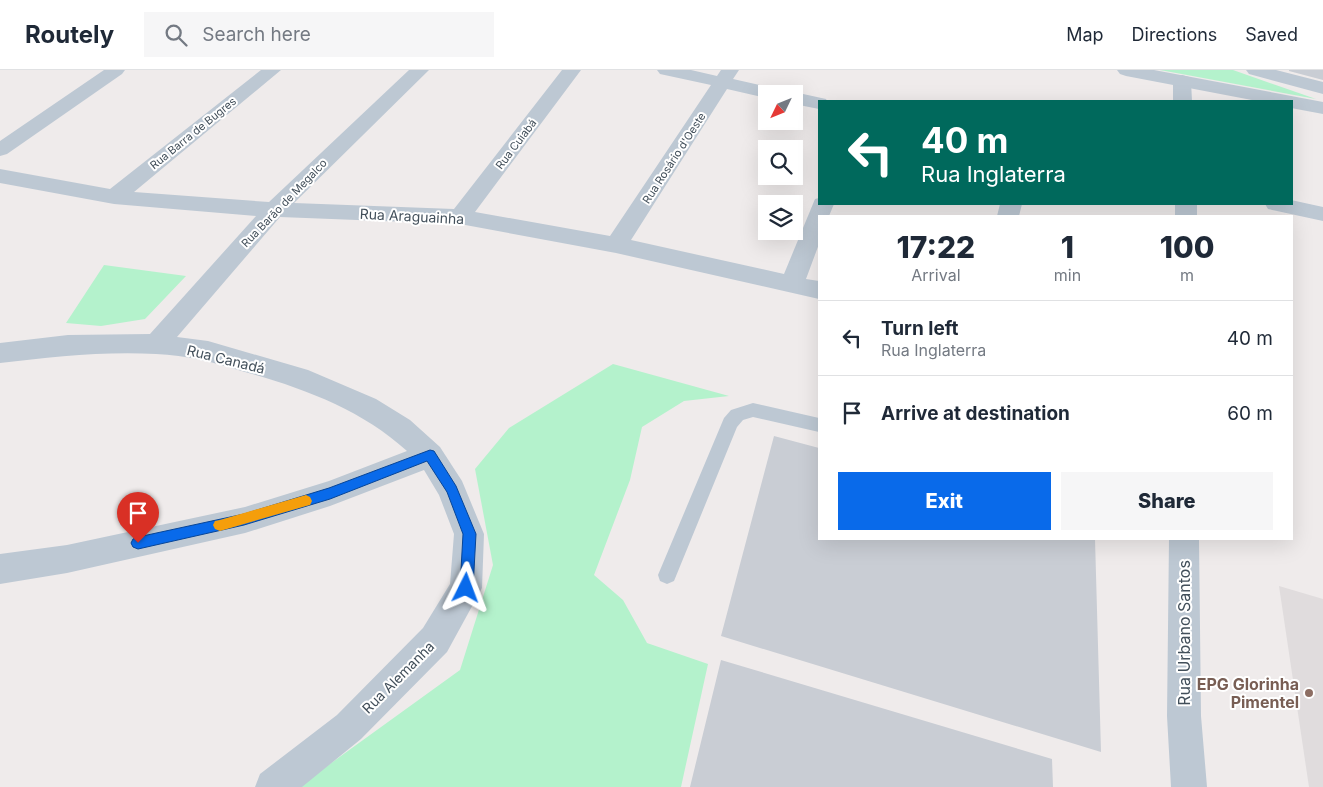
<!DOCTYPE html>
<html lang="en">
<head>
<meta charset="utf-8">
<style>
  body { margin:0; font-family:Inter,sans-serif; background:#f6f6f7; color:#1f2937; height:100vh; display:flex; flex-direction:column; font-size:19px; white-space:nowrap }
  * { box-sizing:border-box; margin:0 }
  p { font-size:16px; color:#747a83 }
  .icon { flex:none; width:28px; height:28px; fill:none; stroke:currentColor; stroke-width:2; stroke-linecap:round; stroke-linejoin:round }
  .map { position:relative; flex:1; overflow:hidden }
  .drawer { position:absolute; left:818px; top:145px; width:475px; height:325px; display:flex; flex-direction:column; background:#fff; border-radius:0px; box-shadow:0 5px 20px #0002 }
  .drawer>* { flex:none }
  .top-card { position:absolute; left:818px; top:30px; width:475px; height:105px; border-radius:0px; box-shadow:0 5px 20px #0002; background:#00695c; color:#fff; overflow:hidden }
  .needle { width:32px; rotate:227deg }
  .buttons { position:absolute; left:758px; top:15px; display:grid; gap:10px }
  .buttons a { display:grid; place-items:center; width:45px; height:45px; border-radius:0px; background:#fff; box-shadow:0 5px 20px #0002; font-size:25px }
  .pin { position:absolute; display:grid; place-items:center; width:42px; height:42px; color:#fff; margin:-51px -21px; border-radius:50% 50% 50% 0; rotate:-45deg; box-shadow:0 0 5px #0007 }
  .pin .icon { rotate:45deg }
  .me { position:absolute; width:55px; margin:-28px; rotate:3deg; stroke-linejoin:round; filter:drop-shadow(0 0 4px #0008) }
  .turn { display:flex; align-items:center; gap:18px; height:105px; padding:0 20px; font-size:22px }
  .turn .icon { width:65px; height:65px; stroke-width:2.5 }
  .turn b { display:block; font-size:35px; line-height:42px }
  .eta { display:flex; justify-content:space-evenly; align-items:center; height:85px; text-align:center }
  .eta b { font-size:30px; font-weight:800; line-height:35px }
  .primary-button { display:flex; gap:10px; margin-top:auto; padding:10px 20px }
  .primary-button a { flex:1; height:58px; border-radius:0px; background:#096aea; color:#fff; font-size:20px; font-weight:800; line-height:58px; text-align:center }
  .primary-button a+a { background:#f6f6f7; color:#1f2937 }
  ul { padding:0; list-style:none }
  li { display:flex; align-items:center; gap:15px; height:75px; padding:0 20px; border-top:1px solid #e0e1e3 }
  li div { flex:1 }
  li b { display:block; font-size:19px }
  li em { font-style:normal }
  header { display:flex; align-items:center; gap:30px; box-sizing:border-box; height:70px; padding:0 25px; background:#fff; border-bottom:1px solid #e0e1e3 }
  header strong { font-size:24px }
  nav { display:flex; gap:28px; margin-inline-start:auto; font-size:18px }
  .search { width:350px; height:45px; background:#f6f6f7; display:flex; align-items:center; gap:12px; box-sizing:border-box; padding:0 18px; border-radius:0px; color:#747a83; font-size:19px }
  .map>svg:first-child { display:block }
</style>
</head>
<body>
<header>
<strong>Routely</strong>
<div class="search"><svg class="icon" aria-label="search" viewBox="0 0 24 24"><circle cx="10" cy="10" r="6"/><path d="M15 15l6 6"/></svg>Search here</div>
<nav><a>Map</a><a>Directions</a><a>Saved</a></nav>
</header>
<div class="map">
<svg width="1323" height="717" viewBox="0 0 1323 717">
  <rect width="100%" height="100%" fill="#efebeb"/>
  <!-- education -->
  <path fill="#e0dcdd" d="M1279 516 1323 529V717H1309Z"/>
  <!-- green -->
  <path fill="#b4f2cc" d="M1160 0H1233L1316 29Z
    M104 195 186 206 145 249 101 256 66 253Z
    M613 294 729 326 684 331 642 357 630 410 594 505 623 530 647 573 708 594 681 717H298L460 600 493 495 475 399 509 358Z"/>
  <!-- building -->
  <path fill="#c9cdd4" d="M1289 0H1323V10L1289 1Z
    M774 366 819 378V469H1095L1101 682 721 566Z
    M721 590 1052 689 1053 717H690Z"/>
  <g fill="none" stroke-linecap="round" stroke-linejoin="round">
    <!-- service -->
    <path fill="#bdc8d3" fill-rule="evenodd" d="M753 333 819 348V362L753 347 743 350 737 357 674 511 667 514 660 511 658 505 724 348 731 340Z"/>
    <!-- minor -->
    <path fill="#bdc8d3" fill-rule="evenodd" d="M261 0H281L134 122 269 132 409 0H429L294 133 454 139 562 0H581L475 142 610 166 711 15 660 4 657 0H691L717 6 721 0H739L733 9 782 20 784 24H766V28L727 19 631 170 784 204 815 129 819 128V134H834L829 146H819V174L806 209 819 211V229L616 183 460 154 280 147 177 267 208 271 308 300 376 329 410 350 440 377 462 411 484 464 482 518 447 582 361 669 302 717H255L260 704 337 645 423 558 450 514 454 464 439 425 424 400 330 436 245 463 67 503 0 514V484L67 475 245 437 329 411 407 381C362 340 303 318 245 302 216 293 186 285 156 284 104 281 51 287 0 293V273L68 265 150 264 256 146 114 134 0 113V99L110 119Z
      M1246 0H1276L1323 12V24L1249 4Z
      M1182 5 1189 7 1191 11 1192 31H1173V11L1175 7Z
      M794 22 826 29 827 31H819V39L794 34V24H788Z
      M1291 130 1323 137V151L1268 139 1265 134H1291Z
      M1000 134H1022L1019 146H997Z
      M1175 134H1197V146H1175Z
      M1169 469H1199L1201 646 1207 717H1171L1167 646Z"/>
    <!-- tertiary -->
    <path fill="#bdc8d3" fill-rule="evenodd" d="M104 0H125L122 4 7 84 0 86V71Z
      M1117 0H1154L1323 32V44L1291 38V31H1257L1126 6 1120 4Z"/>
  </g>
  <!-- route -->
  <path fill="#096aea" stroke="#064598" d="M430 380 434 381 456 416 476 464 473 518 471 522 466 524 462 522 460 518 463 464 447 422 427 391 330 429 244 455 138 479 133 477 131 473 133 469 138 467 244 444 329 418Z"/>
  <!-- slow -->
  <path fill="#f59e0b" d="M306 425 310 427 312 431 310 435 306 436 220 461 215 459 213 455 215 451 220 450Z"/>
  <!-- markers -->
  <circle fill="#8d6e63" stroke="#fff" stroke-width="2" cx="1309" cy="623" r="5"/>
  <g text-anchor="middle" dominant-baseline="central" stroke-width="4" stroke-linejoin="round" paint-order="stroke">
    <!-- far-street labels -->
    <g font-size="11" fill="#424f5a" stroke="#fff">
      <text transform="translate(193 63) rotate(-39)">Rua Barra de Bugres</text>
      <text transform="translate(516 74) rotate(-53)">Rua Cuiabá</text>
      <text transform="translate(674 88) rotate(-57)">Rua Rosário d'Oeste</text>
      <text transform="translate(284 133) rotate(-46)">Rua Barão de Megalco</text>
    </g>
    <!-- street labels -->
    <g font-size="14" fill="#424f5a" stroke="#fff">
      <text transform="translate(412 146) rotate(3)">Rua Araguainha</text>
      <text transform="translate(226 289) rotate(14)">Rua Canadá</text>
      <text transform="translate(398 607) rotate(-45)">Rua Alemanha</text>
    </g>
    <!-- near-street labels -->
    <g font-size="16" fill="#424f5a" stroke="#fff">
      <text transform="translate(1184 563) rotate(-90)">Rua Urbano Santos</text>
    </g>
    <!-- near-education labels -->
    <g font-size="16" font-weight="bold" fill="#785e54" stroke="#fff" text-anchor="end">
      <text x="1299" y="614">EPG Glorinha<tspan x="1299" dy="18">Pimentel</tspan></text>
    </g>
  </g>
</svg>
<div class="buttons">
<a><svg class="needle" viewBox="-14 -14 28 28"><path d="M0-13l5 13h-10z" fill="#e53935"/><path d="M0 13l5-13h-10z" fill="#747a83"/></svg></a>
<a><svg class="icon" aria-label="search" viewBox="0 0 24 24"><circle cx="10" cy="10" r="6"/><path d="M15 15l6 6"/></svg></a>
<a><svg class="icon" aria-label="layers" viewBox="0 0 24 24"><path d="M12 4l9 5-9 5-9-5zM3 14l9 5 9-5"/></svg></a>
</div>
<div class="pin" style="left:138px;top:473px;background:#d93025"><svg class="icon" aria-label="arrive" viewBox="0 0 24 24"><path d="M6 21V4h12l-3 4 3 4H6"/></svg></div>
<svg class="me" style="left:466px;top:518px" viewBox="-20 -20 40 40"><path d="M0-17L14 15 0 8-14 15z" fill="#096aea" stroke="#fff" stroke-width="4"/></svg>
<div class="top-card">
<div class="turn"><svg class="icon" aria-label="left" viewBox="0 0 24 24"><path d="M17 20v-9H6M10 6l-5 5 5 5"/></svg><div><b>40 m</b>Rua Inglaterra</div></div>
</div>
<section class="drawer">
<div class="eta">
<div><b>17:22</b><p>Arrival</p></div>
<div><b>1</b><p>min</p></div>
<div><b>100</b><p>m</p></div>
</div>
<ul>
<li><svg class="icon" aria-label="left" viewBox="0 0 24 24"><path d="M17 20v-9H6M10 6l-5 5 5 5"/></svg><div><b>Turn left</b><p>Rua Inglaterra</p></div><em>40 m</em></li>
<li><svg class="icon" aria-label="arrive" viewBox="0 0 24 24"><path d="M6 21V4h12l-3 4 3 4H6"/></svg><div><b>Arrive at destination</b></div><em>60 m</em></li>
</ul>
<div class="primary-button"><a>Exit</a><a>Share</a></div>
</section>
</div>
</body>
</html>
